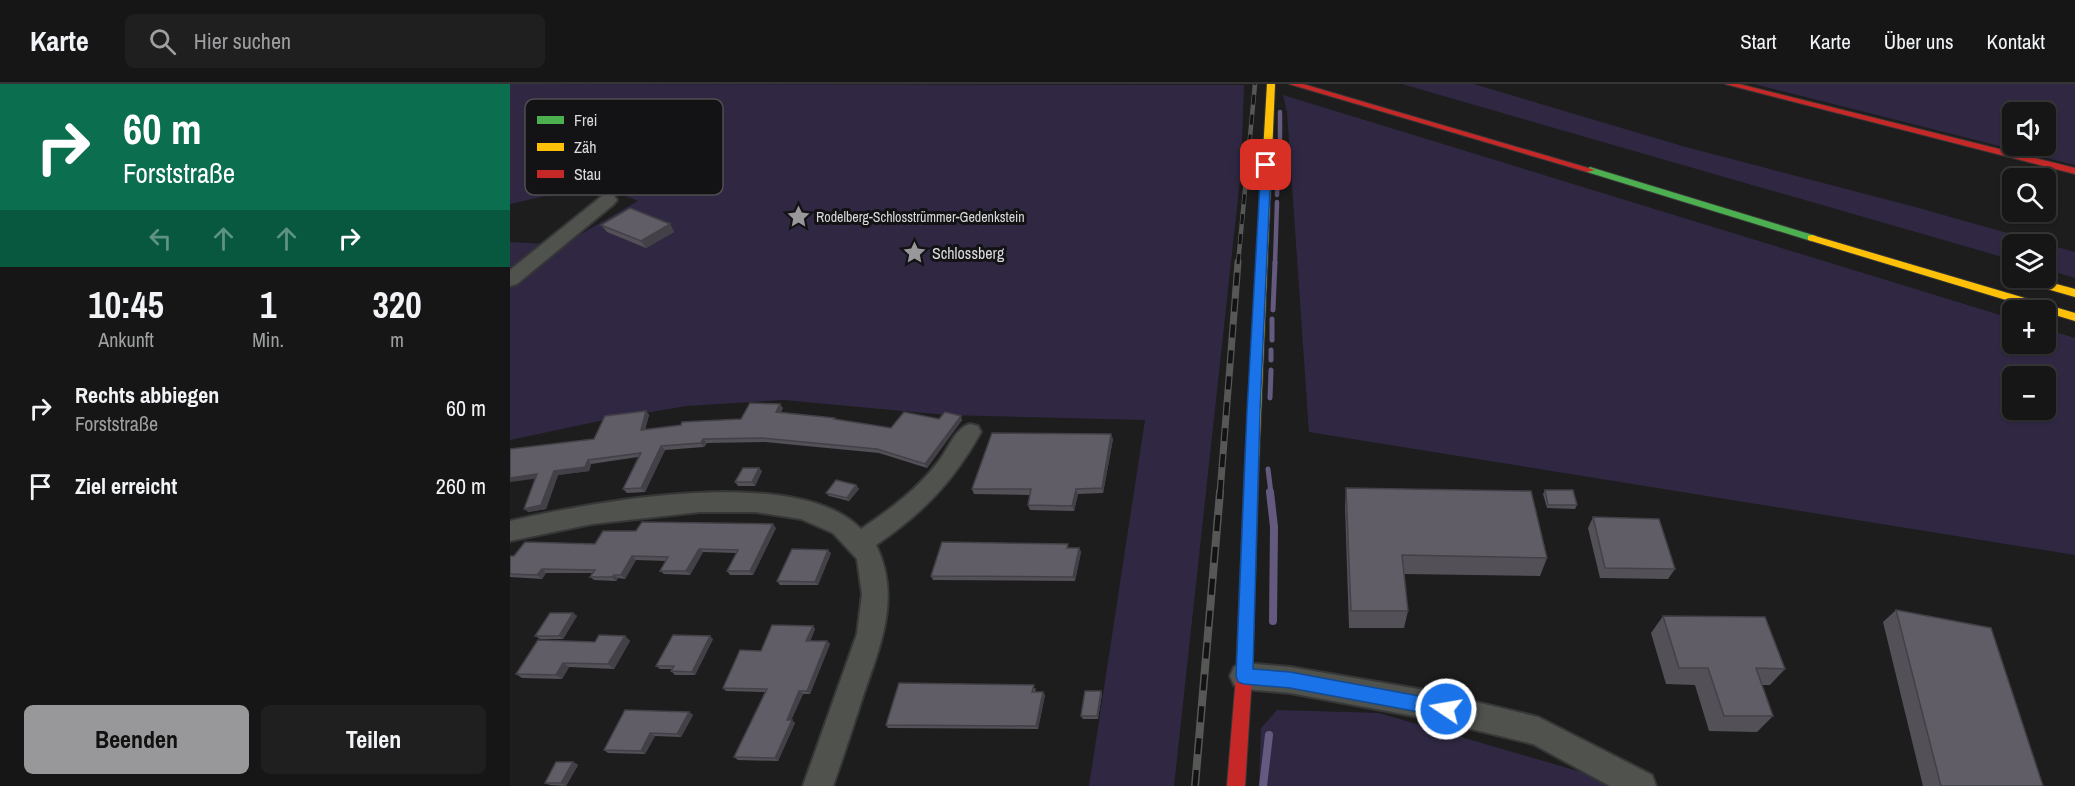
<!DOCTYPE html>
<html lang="de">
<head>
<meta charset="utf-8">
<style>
  body { margin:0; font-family:"Archivo Narrow",sans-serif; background:#1f1f1f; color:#f1f3f6; height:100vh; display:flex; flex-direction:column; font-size:22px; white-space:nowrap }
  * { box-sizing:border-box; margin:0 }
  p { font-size:20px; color:#9e9fa1 }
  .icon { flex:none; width:33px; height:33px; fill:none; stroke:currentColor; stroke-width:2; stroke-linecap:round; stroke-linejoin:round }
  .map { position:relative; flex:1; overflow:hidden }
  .drawer { display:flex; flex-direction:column; background:#161616; width:510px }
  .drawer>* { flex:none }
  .hud { background:#0b6e4f; color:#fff; overflow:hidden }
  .buttons { position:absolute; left:1492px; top:18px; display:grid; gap:12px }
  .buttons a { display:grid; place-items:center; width:54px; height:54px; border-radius:9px; background:#161616; box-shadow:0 2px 4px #0004,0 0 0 2px #353535; font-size:30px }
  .pin { position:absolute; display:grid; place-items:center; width:51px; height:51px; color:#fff; margin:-26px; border-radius:12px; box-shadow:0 3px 9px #0006 }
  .me { position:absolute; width:66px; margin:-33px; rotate:282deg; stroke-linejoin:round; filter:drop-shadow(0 0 4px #0008) }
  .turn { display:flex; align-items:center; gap:21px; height:126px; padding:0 24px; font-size:27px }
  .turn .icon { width:78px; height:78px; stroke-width:2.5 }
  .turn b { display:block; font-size:42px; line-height:51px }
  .lanes { display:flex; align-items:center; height:57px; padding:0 24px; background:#0003; justify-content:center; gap:30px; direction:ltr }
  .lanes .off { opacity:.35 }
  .eta { display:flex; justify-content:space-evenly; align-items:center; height:102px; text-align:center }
  .eta b { font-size:36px; font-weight:800; line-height:42px }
  .action { display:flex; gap:12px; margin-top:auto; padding:12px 24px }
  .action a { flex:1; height:69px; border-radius:9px; background:#989799; color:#111; font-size:24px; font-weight:800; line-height:69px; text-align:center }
  .action a+a { background:#1f1f1f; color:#f1f3f6 }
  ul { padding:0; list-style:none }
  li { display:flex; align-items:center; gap:18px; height:78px; padding:0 24px }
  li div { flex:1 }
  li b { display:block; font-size:22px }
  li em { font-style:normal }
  header { display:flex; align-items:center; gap:36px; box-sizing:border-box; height:84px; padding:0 30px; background:#161616; border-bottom:2px solid #353535 }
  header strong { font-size:28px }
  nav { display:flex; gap:33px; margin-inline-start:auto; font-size:21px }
  .search { width:420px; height:54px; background:#1f1f1f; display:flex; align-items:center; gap:15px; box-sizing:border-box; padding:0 21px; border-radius:9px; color:#9e9fa1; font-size:22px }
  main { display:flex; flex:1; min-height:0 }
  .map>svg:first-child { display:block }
</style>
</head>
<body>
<header>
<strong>Karte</strong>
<div class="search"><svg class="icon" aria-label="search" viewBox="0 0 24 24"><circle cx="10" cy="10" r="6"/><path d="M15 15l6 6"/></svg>Hier suchen</div>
<nav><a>Start</a><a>Karte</a><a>Über uns</a><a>Kontakt</a></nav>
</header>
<main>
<section class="drawer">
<div class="hud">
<div class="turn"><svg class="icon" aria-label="right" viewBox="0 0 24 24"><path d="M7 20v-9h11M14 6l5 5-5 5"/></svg><div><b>60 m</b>Forststraße</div></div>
<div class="lanes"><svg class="icon off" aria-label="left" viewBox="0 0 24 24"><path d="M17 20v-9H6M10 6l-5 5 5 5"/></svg><svg class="icon off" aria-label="ahead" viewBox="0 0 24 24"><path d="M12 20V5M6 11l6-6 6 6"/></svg><svg class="icon off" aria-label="ahead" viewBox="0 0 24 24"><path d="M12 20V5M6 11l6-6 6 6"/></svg><svg class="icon" aria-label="right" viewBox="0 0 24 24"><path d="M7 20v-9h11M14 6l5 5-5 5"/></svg></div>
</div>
<div class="eta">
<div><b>10:45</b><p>Ankunft</p></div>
<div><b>1</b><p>Min.</p></div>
<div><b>320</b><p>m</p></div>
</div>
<ul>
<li><svg class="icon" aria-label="right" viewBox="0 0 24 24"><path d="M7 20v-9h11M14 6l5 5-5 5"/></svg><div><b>Rechts abbiegen</b><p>Forststraße</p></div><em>60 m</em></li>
<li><svg class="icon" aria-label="arrive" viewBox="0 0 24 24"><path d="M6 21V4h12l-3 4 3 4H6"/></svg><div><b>Ziel erreicht</b></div><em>260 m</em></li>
</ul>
<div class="action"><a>Beenden</a><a>Teilen</a></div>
</section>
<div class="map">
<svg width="1565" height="702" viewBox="0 0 1565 702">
  <rect width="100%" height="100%" fill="#1d1d1e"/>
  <!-- green -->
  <path fill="#302843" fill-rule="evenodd" d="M0 0 734 1 731 86 664 702H579L635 336 436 331 274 316 176 322 94 336 0 356V158L52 161 128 117 88 100 0 120Z
    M892 0H964L1172 62 1405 123 1565 168V194L1536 185V160H1503V176Z
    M1244 0H1565V81ZM1503 28H1536V62H1503Z
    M773 11 1503 235V260H1536V245L1565 254V471L799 348 777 28ZM1503 292H1536V326H1503Z
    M767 626 869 629 1078 690 1100 702H749L751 644Z"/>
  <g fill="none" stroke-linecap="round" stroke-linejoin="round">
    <!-- stream-far2 -->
    <path stroke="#64597e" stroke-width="4.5" d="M770 28V54
      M767 111 769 66
      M765 180 767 118"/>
    <!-- stream-far1 -->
    <path stroke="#64597e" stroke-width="5" d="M763 226 765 178
      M762 235V256
      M761 266V276
      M760 314 761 286
      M758 385 761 409"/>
    <!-- stream -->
    <path stroke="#64597e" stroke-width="8" d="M760 408 764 443 763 537
      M753 702 759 651"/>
    <defs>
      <path id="street" d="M98 111 104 112 107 116 104 120 7 200 0 202V186L92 112Z
        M460 340 468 342 471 348C443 398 413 429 366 461 391 512 371 560 354 609 344 640 334 671 323 702H293L347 550 352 510 347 475 323 449 291 435 245 428H190L82 440 0 457V437C81 418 287 379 351 445 379 426 407 406 428 378 438 366 445 344 460 340Z
        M734 579 780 583 920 607 1028 633 1142 691 1146 702H1100L1023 660 920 635 780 609 734 605 724 601 720 592 724 583Z"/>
      <path id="fast" d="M1080 83 1306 152 1307 154 1302 157 1298 156 1077 88 1075 86Z"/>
      <path id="slow" d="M757 0H765L749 376 747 380H737L735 376Z
        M1302 151 1565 229V237L1298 156V152Z
        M1508 194H1524L1565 205V213L1509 197Z"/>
      <path id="jam" d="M779 0H793L1085 86 1077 88Z
        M1215 0H1229L1565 84V90Z
        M742 371 747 372 749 376 742 592 735 702H717L726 592 735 376 737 372Z"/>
    </defs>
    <!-- street casing -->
    <use href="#street" stroke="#373738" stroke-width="4"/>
    <!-- fast casing -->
    <use href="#fast" stroke="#373738" stroke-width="2"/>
    <!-- slow casing -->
    <use href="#slow" stroke="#373738" stroke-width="2"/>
    <!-- jam casing -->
    <use href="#jam" stroke="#373738" stroke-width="2"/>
    <!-- street -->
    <use href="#street" fill="#4f524d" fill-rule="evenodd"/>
    <!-- fast -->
    <use href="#fast" fill="#4caf50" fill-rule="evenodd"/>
    <!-- slow -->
    <use href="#slow" fill="#ffc107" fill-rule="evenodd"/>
    <!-- jam -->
    <use href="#jam" fill="#c62828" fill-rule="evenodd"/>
    <defs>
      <path id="rail-far2" d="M728 180 745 0"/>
      <path id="rail-far1" d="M710 409 728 178"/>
      <path id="rail" d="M685 702 710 408"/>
    </defs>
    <!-- rail-far2 casing -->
    <use href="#rail-far2" stroke="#565855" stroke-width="4.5"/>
    <!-- rail-far1 casing -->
    <use href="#rail-far1" stroke="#565855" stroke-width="7"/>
    <!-- rail casing -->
    <use href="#rail" stroke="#565855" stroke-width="8"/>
    <!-- rail-far2 -->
    <use href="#rail-far2" stroke="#131315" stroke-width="3" stroke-dasharray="10" stroke-linecap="butt"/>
    <!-- rail-far1 -->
    <use href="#rail-far1" stroke="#131315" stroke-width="4.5" stroke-dasharray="13" stroke-linecap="butt"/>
    <!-- rail -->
    <use href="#rail" stroke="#131315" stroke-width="5" stroke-dasharray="16" stroke-linecap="butt"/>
  </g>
  <!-- wall -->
  <path fill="#535058" d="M160 140 164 148 136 164 97 148 91 141Z
    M273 324 270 328 325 334 326 336 381 344 429 335 452 336 417 384 369 369 255 358 197 359 194 363 155 366 135 408 117 409 113 405 128 373 81 380 79 387 48 391 36 425 18 428 25 394 84 355 136 327 139 331 135 346 231 335Z
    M603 355 593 409 568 410 564 427 520 426 518 421 520 411 464 410 462 405Z
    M252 387 245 402H228L225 398Z
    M346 401 349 405 339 417 319 412 316 409Z
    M836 404 1037 474 1030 492 894 490 898 527 894 544H839L835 423Z
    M1035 406 1067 421 1065 425 1037 424 1033 410Z
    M1083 433 1165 485 1158 495 1090 494 1078 444Z
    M266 444 243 491H220L217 487 227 469 193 468 180 491 154 490 150 487 156 477 126 476 115 495 108 494 106 497 84 496 80 493 82 489H36L32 495 0 493V472H4L85 460 126 447Z
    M559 464H569L571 468 565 497 423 496 421 492Z
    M321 469 308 501H270L267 497Z
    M1386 526 1533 702H1413L1373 538Z
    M63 529 67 532 53 555H30L25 552Z
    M1153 532 1275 585 1260 601H1252L1263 632 1247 648 1199 647 1185 601 1156 600 1141 549Z
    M303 542 305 545 300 557H317L320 560 300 610H293L281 636 285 639 268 677 228 676 224 673 255 608 216 607 213 604 251 567Z
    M115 552 120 557 104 585 59 583 52 595 12 594 6 590 85 558Z
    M203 555 185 591H165L161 587 162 585H150L146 582Z
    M526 604 525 608 535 611 528 645 378 644 376 641Z
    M591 607 592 610 588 635H573L571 632Z
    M179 628 183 631 171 653 145 652 135 670 98 669 94 666Z
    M63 678 68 681 56 702 40 701 35 699Z"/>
  <!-- shaded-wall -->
  <path fill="#434147" d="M160 140 164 148 136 164 131 157Z
    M270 320 273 324 269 332 266 328Z
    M136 327 139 331 134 350 131 346Z
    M451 332 452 336 417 384 415 380Z
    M601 350 603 355 593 409 592 404Z
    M193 355 197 359 194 363 191 359Z
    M151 362 155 366 135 408 131 404Z
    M78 376 81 380 79 387 48 391 36 425 18 428 14 425 44 387Z
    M249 384 252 387 245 402 242 398Z
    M27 390 31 394 0 398V394Z
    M346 401 349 405 339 417 337 414Z
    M566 405 568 410 564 427 562 422Z
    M263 440 266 444 243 491 240 487Z
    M569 464 571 468 565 497 563 493Z
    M189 465 193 468 180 491 176 487Z
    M318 466 321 469 308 501 305 498Z
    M122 472 126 476 115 495 111 491Z
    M32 485 36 489 32 495 27 491Z
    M104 491 108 494 106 497 102 493Z
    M63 529 67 532 53 555 49 552Z
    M303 542 305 545 299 560 296 557Z
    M115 552 120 557 104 585 98 580Z
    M200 552 203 555 185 591 182 588Z
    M317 557 320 560 300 610 297 607Z
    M53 579 59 583 52 595 46 591Z
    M289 607 293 610 280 639 277 636Z
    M591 607 592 610 588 635 587 632Z
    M533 608 535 611 528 645 526 642Z
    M179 628 183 631 171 653 167 650Z
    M282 636 285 639 268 677 265 674Z
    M140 649 145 652 135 670 131 667Z
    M63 678 68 681 56 702 51 699Z"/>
  <!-- building -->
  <path fill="#605d66" stroke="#434147" stroke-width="1.5" d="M120 124 160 140 131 157 91 141Z
    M240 319 270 320 266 328 325 334 324 335 381 344 394 328 429 335 435 328 451 332 415 380 367 365 252 354 193 355 191 359 151 362 131 404 113 405 131 369 78 376 75 383 44 387 31 421 14 425 27 390 0 394V365L84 355 95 332 136 327 131 346 171 341 172 338 231 335Z
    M482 349 601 350 592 404 566 405 562 422 518 421 521 405H462Z
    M233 384H249L242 398H225Z
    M326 396 346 401 337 414 316 409Z
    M836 404 1021 407 1037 474 892 471 898 527H841Z
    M1035 406H1063L1067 421H1038Z
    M1083 433 1149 435 1165 485 1095 484Z
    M132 438 263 440 240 487H217L228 466 189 465 176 487H150L158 473 122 472 111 491H104L102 493H80L85 486 32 485 27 491 0 490V472H4L15 458 85 460 93 447H126Z
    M432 458 558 460 557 464H569L563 493 421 492Z
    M282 465 318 466 305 498 267 497Z
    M1386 526 1481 544 1533 702H1431Z
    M40 529H63L49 552H25Z
    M1153 532 1255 533 1275 585 1246 584 1263 632H1214L1198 584H1169Z
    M262 541 303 542 296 557H317L297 607H289L277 636H282L265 674 224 673 257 605 213 604 230 566 251 567Z
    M89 551 115 552 98 580 53 579 46 591 6 590 28 556 85 558Z
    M163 551 200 552 182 588 161 587 164 582H146Z
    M389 599 524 601 522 608H533L526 642 376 641Z
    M575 607H591L587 632H571Z
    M115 626 179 628 167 650 140 649 131 667 94 666Z
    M46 678H63L51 699H35Z"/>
  <!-- route -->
  <path fill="#1a73e8" stroke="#114b97" stroke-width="1.5" d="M756 78 761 81 750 327 743 585 780 588 936 617 943 619 945 625 943 631 936 633 780 604 734 600 728 598 726 592 737 327 751 81Z"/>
  <!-- icons -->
  <defs>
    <symbol id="sight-bare" viewBox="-9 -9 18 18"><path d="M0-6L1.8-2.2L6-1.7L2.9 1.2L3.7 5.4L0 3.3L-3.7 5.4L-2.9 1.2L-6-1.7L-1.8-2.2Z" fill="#989799" stroke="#131315" stroke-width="2.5" paint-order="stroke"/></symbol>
  </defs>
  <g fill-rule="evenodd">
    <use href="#sight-bare" x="272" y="116" width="33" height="33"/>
    <use href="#sight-bare" x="388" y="152" width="33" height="33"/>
  </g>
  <g text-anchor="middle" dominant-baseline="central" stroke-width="6" stroke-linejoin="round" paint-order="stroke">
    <!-- far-poi labels -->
    <g font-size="14" fill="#dad9db" stroke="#131315" text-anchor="start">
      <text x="306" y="133">Rodelberg-Schlosstrümmer-Gedenkstein</text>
    </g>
    <!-- poi labels -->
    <g font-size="16" fill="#dad9db" stroke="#131315" text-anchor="start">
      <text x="422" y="169">Schlossberg</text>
    </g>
  </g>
  <!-- legend -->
  <rect x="15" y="15" width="198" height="96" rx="9" fill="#131315" stroke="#4f4e50" stroke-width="1.5"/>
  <rect x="27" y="32" width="27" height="8" fill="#4caf50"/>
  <rect x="27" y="59" width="27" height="8" fill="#ffc107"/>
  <rect x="27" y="86" width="27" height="8" fill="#c62828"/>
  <g font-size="16" fill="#dad9db">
    <text x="64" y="42">Frei</text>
    <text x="64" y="69">Zäh</text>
    <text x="64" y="96">Stau</text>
  </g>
</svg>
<div class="buttons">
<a><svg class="icon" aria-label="sound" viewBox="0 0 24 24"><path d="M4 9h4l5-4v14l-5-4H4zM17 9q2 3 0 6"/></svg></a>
<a><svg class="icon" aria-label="search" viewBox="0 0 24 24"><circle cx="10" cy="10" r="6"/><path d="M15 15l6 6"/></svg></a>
<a><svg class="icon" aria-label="layers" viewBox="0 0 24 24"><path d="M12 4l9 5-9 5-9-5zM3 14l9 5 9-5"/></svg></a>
<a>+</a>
<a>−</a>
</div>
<div class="pin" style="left:756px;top:81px;background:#d93025"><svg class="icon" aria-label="arrive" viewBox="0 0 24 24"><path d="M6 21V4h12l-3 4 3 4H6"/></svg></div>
<svg class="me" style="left:936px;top:625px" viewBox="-20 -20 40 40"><circle r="17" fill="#1a73e8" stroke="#fff" stroke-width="3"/><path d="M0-11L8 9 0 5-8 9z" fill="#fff"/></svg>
</div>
</main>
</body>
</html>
